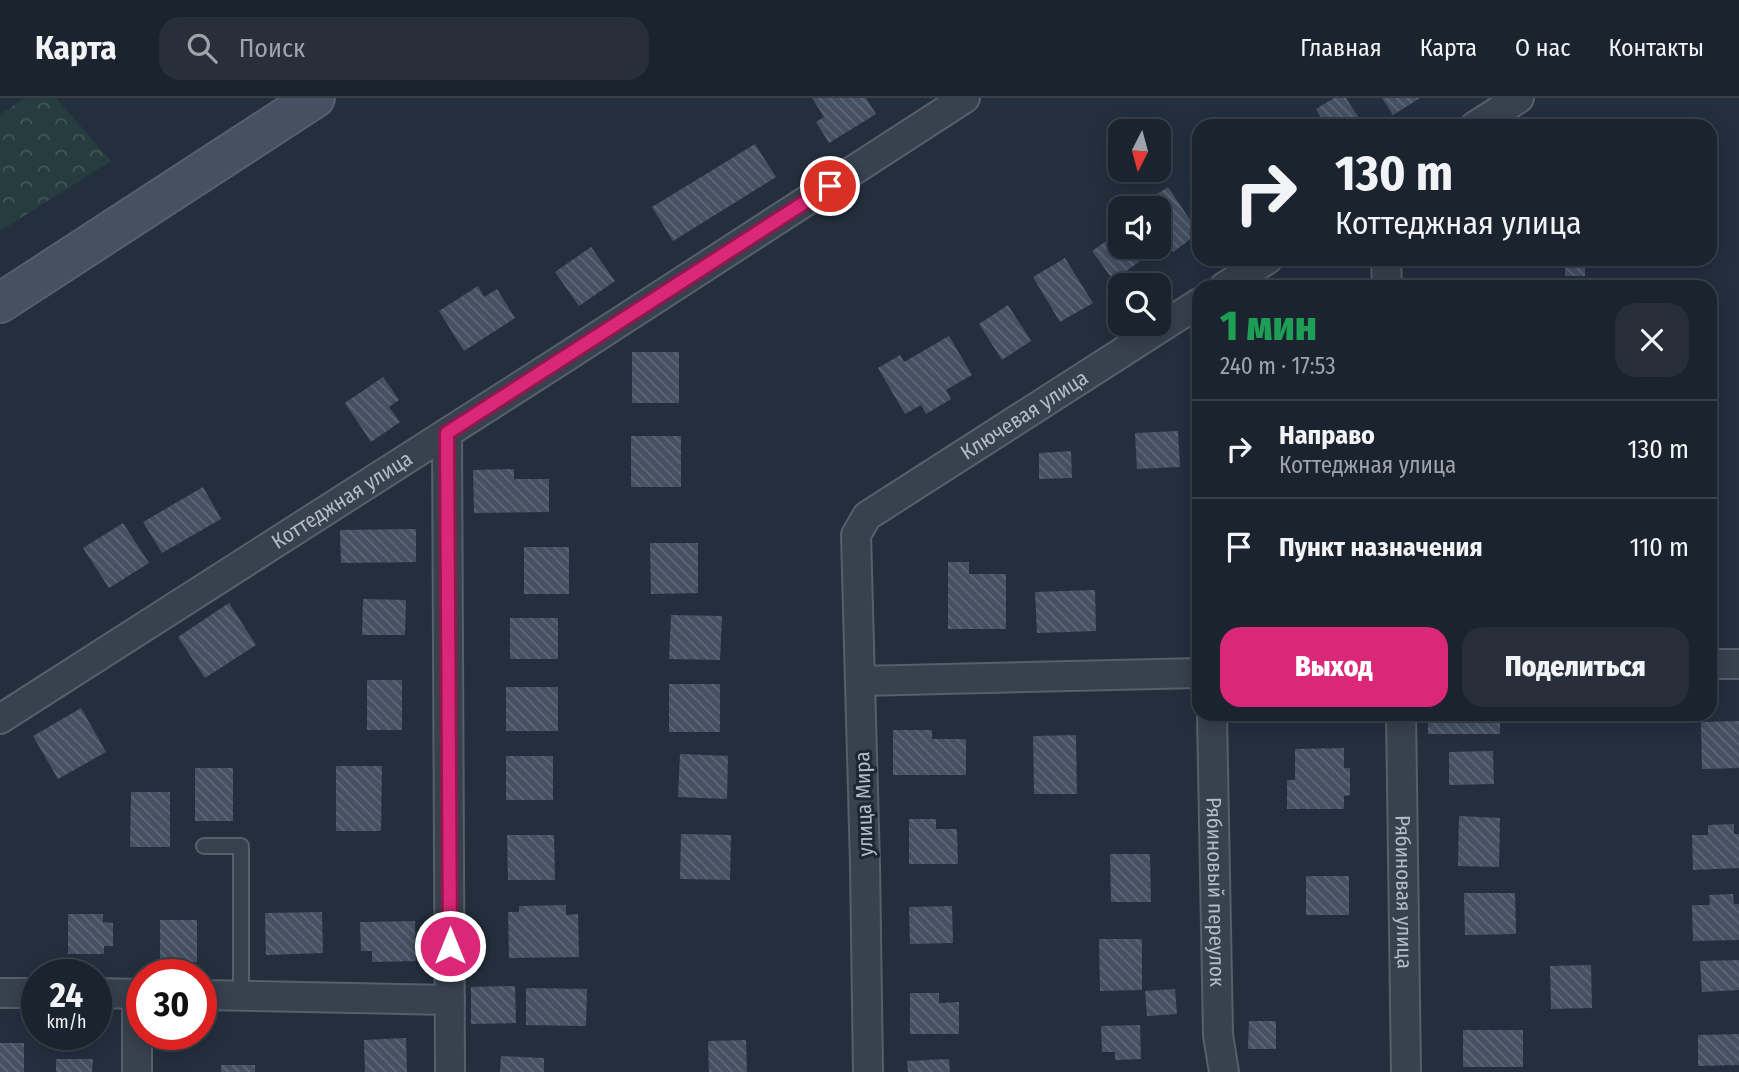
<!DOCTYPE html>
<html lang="ru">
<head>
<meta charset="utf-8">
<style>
  body { margin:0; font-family:"Fira Sans Condensed",sans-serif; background:#282f3a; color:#f1f3f6; height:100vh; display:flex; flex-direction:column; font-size:26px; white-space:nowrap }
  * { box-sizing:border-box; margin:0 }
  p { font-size:23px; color:#a0a4aa }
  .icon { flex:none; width:38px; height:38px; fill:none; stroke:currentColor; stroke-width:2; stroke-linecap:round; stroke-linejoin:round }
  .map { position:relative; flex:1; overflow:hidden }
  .details { position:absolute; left:1192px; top:182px; width:525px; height:441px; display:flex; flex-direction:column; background:#1b232e; border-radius:21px; box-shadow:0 4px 18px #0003,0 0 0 2px #39404a }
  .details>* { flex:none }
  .hud { position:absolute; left:1192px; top:21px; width:525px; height:147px; border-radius:21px; box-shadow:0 4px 18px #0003,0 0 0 2px #39404a; background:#1b232e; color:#f1f3f6; overflow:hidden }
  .needle { width:46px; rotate:186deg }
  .controls { position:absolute; left:1108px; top:21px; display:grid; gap:14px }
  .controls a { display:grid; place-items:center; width:63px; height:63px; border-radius:14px; background:#1b232e; box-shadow:0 4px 18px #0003,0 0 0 2px #39404a; font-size:35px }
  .speed { position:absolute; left:21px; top:861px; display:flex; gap:14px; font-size:35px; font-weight:700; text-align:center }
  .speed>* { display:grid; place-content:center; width:91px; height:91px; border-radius:50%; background:#1b232e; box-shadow:0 4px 18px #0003,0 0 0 2px #39404a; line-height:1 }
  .speed small { font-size:18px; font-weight:400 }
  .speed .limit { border:10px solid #d22; background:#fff; color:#111 }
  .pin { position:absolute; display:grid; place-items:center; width:60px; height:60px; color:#fff; margin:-30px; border:4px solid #fff; border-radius:50%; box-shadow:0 2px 7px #0007 }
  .me { position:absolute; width:77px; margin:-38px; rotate:0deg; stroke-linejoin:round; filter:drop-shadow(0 0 5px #0008) }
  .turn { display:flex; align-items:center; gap:24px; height:147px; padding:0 28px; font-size:32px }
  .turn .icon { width:91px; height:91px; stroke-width:2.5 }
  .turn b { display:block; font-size:49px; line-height:60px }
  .round { display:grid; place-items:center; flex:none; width:74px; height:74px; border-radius:21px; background:#282f3a }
  .summary { display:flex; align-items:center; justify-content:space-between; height:119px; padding:0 28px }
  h1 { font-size:42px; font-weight:800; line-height:52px; color:#1e9e55 }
  .action { display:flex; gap:14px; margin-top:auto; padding:14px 28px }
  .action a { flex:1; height:80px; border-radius:21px; background:#db2777; color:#fff; font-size:28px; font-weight:800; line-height:80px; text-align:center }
  .action a+a { background:#282f3a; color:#f1f3f6 }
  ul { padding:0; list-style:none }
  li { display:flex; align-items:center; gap:21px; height:98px; padding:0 28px; border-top:2px solid #39404a }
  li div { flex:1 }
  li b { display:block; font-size:26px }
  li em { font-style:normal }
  header { display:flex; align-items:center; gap:42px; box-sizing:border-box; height:98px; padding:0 35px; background:#1b232e; border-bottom:2px solid #39404a }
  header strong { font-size:33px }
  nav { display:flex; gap:38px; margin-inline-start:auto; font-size:24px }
  .search { width:490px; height:63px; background:#282f3a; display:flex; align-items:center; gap:18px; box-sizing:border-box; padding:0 24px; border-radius:21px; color:#a0a4aa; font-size:26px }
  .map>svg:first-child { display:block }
</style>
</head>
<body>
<header>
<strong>Карта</strong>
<div class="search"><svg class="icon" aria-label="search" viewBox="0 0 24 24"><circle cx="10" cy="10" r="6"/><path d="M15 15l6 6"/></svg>Поиск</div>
<nav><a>Главная</a><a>Карта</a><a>О нас</a><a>Контакты</a></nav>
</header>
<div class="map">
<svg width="1739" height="974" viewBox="0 0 1739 974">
  <defs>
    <pattern id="forest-crowns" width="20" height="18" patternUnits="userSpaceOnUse" patternTransform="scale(1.75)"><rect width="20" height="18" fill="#263c3f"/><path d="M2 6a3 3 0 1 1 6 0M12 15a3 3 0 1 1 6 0" fill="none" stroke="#435659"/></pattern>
    <pattern id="building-back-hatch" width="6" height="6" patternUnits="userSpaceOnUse" patternTransform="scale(1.75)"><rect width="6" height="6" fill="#455162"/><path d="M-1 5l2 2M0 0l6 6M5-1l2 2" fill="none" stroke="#5d6877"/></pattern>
  </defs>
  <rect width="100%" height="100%" fill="#242f3e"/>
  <!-- forest -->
  <path fill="url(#forest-crowns)" d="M25 0H56L111 63 0 133V16Z"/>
  <!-- building -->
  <path fill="url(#building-back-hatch)" d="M812 0H866L876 16 829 45 816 24 824 19Z
    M1334 0H1346L1364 28H1326L1316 11Z
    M1382 0H1420L1393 17Z
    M755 46 776 79 673 143 652 109Z
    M1168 89 1199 135 1173 154 1158 132V110H1144L1141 106Z
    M1119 134 1120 149H1129L1139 164 1113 182 1092 153Z
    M591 149 615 183 579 208 555 174Z
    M1065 160 1093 205 1060 224 1033 179Z
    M1565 161H1585V178H1565Z
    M478 188 484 199 497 191 515 220 464 253 439 213Z
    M1008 207 1031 243 1002 262 979 226Z
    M949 238 972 277 946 292 951 301 926 316 921 307 905 316 878 270 900 257 904 264Z
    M632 254H679V305H632Z
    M383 279 399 302 389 309 400 324 371 344 345 305Z
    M1178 333 1180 369 1137 371 1135 335Z
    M631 338H681V389H631Z
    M1071 353 1072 380 1039 381V355Z
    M514 371V381H549V414L474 415 473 372Z
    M203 389 221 421 162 455 143 424Z
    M123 425 149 465 109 490 83 450Z
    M416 431V464L341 465 340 432Z
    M650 445H698V495L651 496Z
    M524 449H569V496H524Z
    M948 464H969V476H1006V531H948Z
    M1095 492 1096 533 1037 535 1035 494Z
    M363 501 406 502 405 537H362Z
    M229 505 256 547 205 580 178 539Z
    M671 517 722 518 720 562 669 561Z
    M510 520H558V561H510Z
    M367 582H402V632H367Z
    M669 586H720V634H669Z
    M506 589H558V633H506Z
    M81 610 106 654 58 681 33 638Z
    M1428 616H1500V636H1428Z
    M1739 623V670L1702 671 1701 624Z
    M893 632H932V641H966V677H893Z
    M1076 637 1077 696H1034L1033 638Z
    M1344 650V670H1350V697L1344 698V711H1287V682H1295V651Z
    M1493 653 1494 686 1449 687V654Z
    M680 656 728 658 727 701 678 699Z
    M506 658H553V702H506Z
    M336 668H382L381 733H336Z
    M195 670H233V723H195Z
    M131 694H170V749H130Z
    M1459 718 1500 720 1499 769 1458 768Z
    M909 721H936V731H957L958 766H909Z
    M1734 726V736H1739V770L1693 772 1692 737H1708V727Z
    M681 736 731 737 730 782 680 781Z
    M507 737H554L555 782H508Z
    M1110 756H1150L1151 804H1111Z
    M1306 778H1349V817H1306Z
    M1464 795H1515L1516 836 1465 837Z
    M1733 796 1734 806H1739V842L1693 843 1692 807H1710L1709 797Z
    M566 807V817L578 816 579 859 509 860 508 814H519V808Z
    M952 808 953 845 910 846 909 809Z
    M322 814 323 855 266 857 265 815Z
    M68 816H103V824L113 825V848H104V856H68Z
    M160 822H197V864L160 865Z
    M415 823 416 863 372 864V853H361L360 824Z
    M1099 841H1142V892L1100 893Z
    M1739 862V892L1702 894 1700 863Z
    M1591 867 1592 910 1551 911 1550 868Z
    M515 888 516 925 471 926V889Z
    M526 890 587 891 586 928 526 927Z
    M1175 891 1177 916 1147 918 1145 893Z
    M910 895H939V905L959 904V936H910Z
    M1249 923H1276V951H1248Z
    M1140 927 1141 961 1115 962V954H1102L1101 928Z
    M1463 932H1523V969H1463Z
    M1739 936V967L1698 968V937Z
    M406 940 407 974H365L364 942Z
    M746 942 747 974H709L708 943Z
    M0 945H24V974H0Z
    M501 958 544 960V974H500Z
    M56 961H93L92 974H56Z
    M949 961 950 974H908L907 963Z
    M221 967H255V974H221Z"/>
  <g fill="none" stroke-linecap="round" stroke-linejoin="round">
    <defs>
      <path id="lane" d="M204 748H241V897"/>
      <g id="street">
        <path d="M1475 28 1519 0"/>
        <path d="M1386 161 1387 189"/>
        <path d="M1224 189 1268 161"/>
        <path d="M447 335 450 974"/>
        <path d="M1710 566H1739"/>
        <path d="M860 583 1199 575"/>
        <path id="s1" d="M1212 616 1218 937 1224 974"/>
        <path id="s2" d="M1401 616 1406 974"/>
        <path id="s3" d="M0 621 561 262 965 0"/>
        <path d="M0 895H37"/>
        <path d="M96 895 142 896"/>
        <path d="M137 895V974"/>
        <path d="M201 897 450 902"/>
        <path id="s4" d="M868 974 865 767 856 437 867 418 1199 205"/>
      </g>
      <path id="secondary" d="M0 205 315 0"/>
    </defs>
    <!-- lane casing -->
    <use href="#lane" stroke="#565f6c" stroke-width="18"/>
    <!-- street casing -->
    <use href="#street" stroke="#565f6c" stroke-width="32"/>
    <!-- secondary casing -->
    <use href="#secondary" stroke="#565f6c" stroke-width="42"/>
    <!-- lane -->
    <use href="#lane" stroke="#38414e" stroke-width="14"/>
    <!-- street -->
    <use href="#street" stroke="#38414e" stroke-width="28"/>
    <!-- secondary -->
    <use href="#secondary" stroke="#465061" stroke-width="38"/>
  </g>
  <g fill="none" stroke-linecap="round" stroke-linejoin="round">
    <defs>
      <path id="route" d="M450 848 447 335 830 88"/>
    </defs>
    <!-- route casing -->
    <use href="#route" stroke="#8e194d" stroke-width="18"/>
    <!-- route -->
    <use href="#route" stroke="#db2777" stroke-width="12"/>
  </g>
  <g text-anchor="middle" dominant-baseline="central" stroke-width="6" stroke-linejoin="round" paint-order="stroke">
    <!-- street labels -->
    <g font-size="21" fill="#b4bcc9" stroke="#1d2633">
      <text stroke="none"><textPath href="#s4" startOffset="746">Ключевая улица</textPath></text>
      <text stroke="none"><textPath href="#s3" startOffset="406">Коттеджная улица</textPath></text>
      <text transform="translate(864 706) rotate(-92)">улица Мира</text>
      <text stroke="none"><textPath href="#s1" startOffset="178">Рябиновый переулок</textPath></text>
      <text stroke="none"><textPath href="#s2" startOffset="178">Рябиновая улица</textPath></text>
    </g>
  </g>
</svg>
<div class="controls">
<a><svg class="needle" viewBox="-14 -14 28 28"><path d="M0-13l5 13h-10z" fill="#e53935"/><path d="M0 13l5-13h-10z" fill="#a0a4aa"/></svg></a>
<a><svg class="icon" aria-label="sound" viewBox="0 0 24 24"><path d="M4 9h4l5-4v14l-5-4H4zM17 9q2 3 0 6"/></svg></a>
<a><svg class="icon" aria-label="search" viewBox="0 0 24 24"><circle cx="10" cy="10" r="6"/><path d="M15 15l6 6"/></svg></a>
</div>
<div class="speed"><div>24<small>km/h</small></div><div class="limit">30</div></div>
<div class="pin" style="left:830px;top:88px;background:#d93025"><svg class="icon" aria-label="arrive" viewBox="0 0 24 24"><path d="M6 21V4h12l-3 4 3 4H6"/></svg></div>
<svg class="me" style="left:450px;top:848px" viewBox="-20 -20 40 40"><circle r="17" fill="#db2777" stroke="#fff" stroke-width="3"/><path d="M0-11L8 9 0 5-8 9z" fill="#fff"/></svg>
<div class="hud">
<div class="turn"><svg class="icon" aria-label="right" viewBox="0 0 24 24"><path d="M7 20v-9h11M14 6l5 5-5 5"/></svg><div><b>130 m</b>Коттеджная улица</div></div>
</div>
<section class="details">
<div class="summary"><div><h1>1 мин</h1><p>240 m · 17:53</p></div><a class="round"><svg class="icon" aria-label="close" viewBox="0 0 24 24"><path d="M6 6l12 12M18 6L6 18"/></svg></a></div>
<ul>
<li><svg class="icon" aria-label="right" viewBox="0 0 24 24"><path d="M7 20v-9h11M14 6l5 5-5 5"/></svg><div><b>Направо</b><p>Коттеджная улица</p></div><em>130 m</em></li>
<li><svg class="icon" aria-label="arrive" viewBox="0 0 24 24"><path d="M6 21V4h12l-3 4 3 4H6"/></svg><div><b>Пункт назначения</b></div><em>110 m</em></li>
</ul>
<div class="action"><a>Выход</a><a>Поделиться</a></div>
</section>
</div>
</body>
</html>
